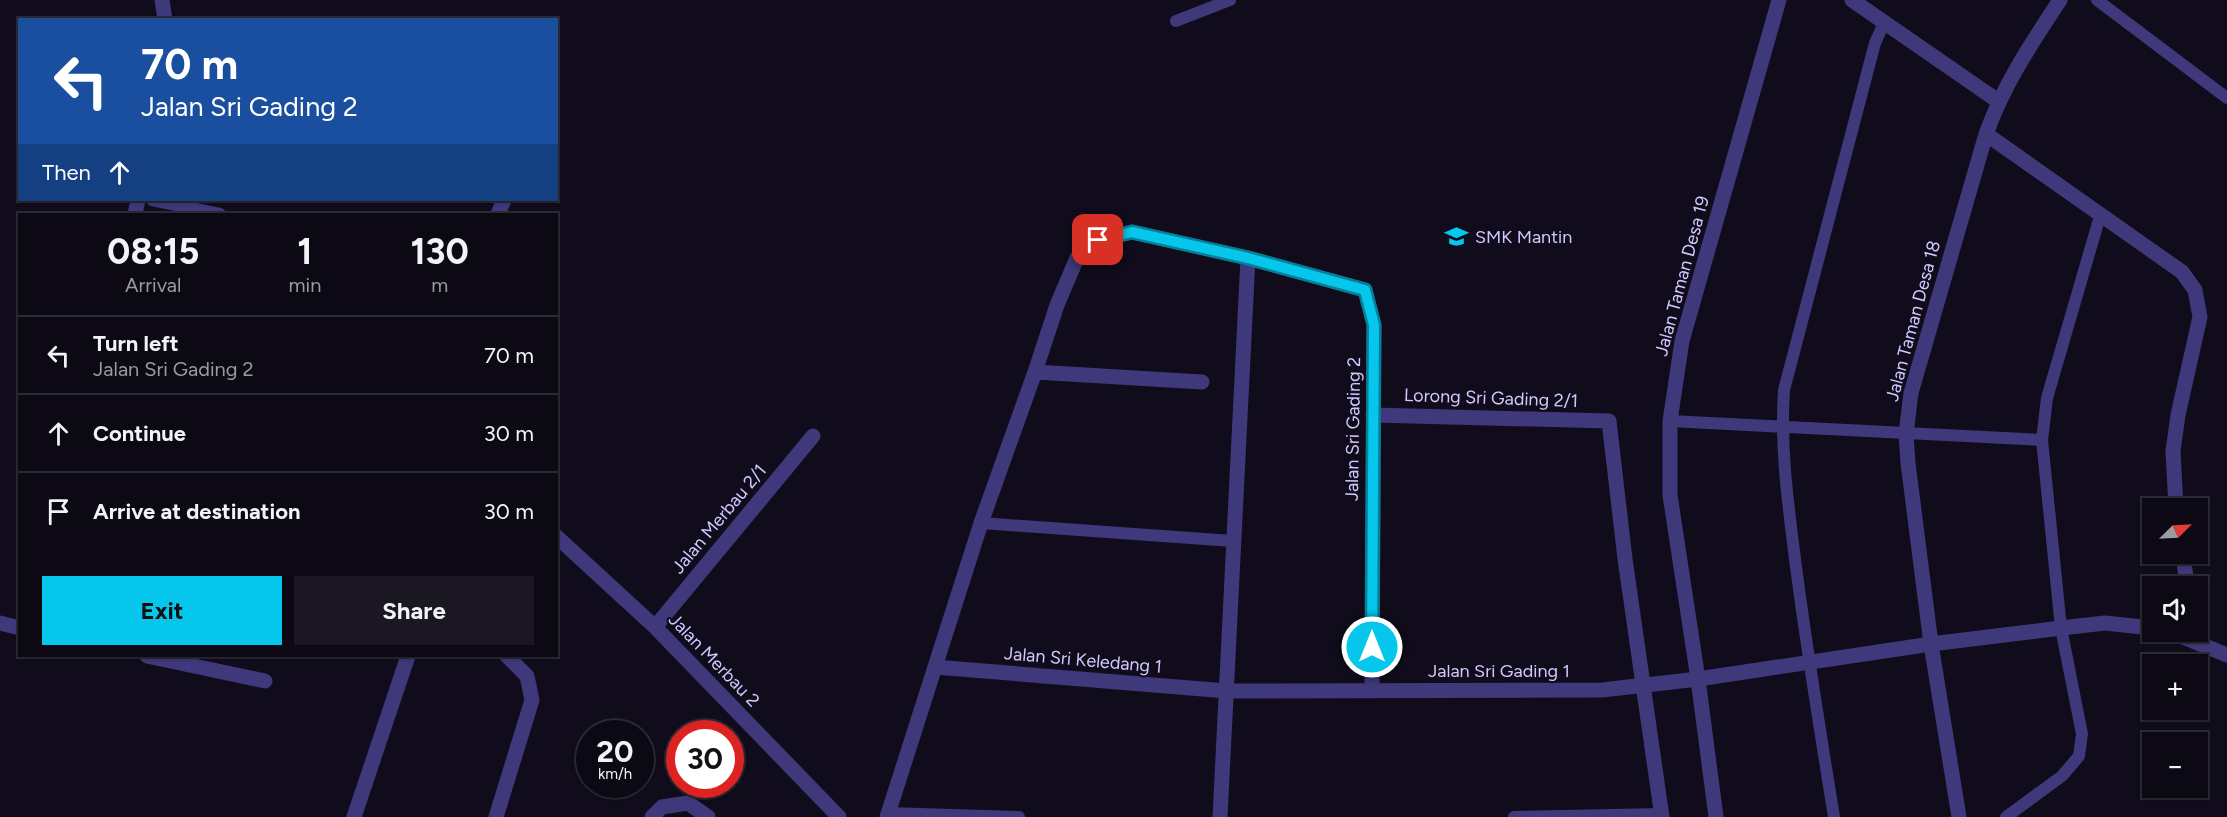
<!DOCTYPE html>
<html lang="en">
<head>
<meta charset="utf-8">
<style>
  body { margin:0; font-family:Figtree,sans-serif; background:#1a1722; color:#f1f3f6; height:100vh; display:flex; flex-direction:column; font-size:22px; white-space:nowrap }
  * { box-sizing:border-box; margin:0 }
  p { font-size:20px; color:#9a9aa0 }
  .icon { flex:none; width:33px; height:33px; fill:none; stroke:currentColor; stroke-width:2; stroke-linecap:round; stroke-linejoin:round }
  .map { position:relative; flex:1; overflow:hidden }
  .drawer { position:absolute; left:18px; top:213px; width:540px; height:444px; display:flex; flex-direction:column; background:#0c0915; border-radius:0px; box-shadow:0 2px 4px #0004,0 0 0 2px #2c2a34 }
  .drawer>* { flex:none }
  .hud { position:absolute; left:18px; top:18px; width:540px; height:183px; border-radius:0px; box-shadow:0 2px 4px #0004,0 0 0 2px #2c2a34; background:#1a4fa0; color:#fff; overflow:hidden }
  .needle { width:39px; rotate:66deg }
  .fabs { position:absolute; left:2142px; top:498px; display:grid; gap:12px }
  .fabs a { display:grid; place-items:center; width:66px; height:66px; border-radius:0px; background:#0c0915; box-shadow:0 2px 4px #0004,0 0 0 2px #2c2a34; font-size:30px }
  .speed { position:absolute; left:576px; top:720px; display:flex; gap:12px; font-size:30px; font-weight:700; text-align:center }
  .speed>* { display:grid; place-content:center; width:78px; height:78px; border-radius:50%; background:#0c0915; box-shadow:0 2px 4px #0004,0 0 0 2px #2c2a34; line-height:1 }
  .speed small { font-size:15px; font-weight:400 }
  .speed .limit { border:9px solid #d22; background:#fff; color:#111 }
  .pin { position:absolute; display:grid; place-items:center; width:51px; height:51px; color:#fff; margin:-26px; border-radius:12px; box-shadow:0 3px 9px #0006 }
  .me { position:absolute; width:66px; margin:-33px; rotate:0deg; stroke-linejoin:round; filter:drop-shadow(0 0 4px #0008) }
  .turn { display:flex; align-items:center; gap:21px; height:126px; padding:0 24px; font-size:27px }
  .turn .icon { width:78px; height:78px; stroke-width:2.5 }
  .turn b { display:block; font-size:42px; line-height:51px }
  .then { display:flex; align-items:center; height:57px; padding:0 24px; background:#0003; gap:12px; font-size:22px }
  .eta { display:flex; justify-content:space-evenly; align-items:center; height:102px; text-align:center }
  .eta b { font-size:36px; font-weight:700; line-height:42px }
  .button { display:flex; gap:12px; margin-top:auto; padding:12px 24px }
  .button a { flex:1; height:69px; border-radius:0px; background:#06c6ec; color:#111; font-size:24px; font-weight:700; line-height:69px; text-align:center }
  .button a+a { background:#1a1722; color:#f1f3f6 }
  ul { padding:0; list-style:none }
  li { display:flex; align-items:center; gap:18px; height:78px; padding:0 24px; border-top:2px solid #2c2a34 }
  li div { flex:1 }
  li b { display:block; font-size:22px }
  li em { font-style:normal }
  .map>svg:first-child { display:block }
</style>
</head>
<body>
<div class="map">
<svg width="2227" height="817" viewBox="0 0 2227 817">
  <rect width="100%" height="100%" fill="#100c1c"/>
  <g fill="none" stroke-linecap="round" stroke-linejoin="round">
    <!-- lane -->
    <path stroke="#3f387a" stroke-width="12" d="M2097 0 2227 98
      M1176 21 1230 0
      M152 200 220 214
      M1670 421 2042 440
      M981 523 1232 541
      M888 813 1019 817
      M1514 817 1662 814
      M1834 817C1820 731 1806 645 1795 559 1788 503 1780 447 1784 390L1875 43 1884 23
      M2006 817 2062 776 2079 756 2082 734 2061 628 2042 440 2047 398 2100 216"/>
    <!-- street -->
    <path stroke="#3f387a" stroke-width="15" d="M162 0 165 20
      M1852 0 1998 101
      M1986 134 2182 272 2195 290 2200 317 2178 415 2173 451 2176 508
      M135 214 138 200
      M498 214 504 200
      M1035 372 1202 382
      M1373 415 1609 421 1625 559 1662 817
      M556 536 655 627 839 817
      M2183 554 2187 586
      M0 623 20 628
      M655 627 813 436
      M2171 632 2227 655
      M147 656 265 681
      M935 667 1227 691 1602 690 1698 679 1931 644 2061 628 2105 623 2152 628
      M354 817 408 656
      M496 817 532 700 527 676 507 656
      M652 817 662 807 688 803 708 817
      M887 817 981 523 1035 372 1057 305 1077 258 1098 240 1132 232 1248 258 1365 290 1374 325 1372 691
      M1220 817 1248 258
      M1716 817 1698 679 1670 495V421L1682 341 1779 0
      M1959 817 1931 644 1908 463 1906 434 1911 393 1986 134C2004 84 2031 44 2060 0"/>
  </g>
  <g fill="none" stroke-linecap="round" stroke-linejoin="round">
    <defs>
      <path id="route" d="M1098 240 1132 232 1248 258 1365 290 1374 325 1372 647"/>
    </defs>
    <!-- route casing -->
    <use href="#route" stroke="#048199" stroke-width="15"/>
    <!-- route -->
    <use href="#route" stroke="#06c6ec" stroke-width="10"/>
  </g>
  <!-- icons -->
  <defs>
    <symbol id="school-bare" viewBox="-9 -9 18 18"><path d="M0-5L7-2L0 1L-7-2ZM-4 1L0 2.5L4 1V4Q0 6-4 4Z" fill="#06c6ec" stroke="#100c1c" stroke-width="2.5" paint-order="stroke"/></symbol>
  </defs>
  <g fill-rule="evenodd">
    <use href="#school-bare" x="1440" y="220" width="33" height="33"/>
  </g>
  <g text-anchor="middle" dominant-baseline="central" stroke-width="4.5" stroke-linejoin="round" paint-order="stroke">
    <!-- poi labels -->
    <g font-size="18" fill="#d2c8fe" stroke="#100c1c" text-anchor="start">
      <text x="1475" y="237">SMK Mantin</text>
    </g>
    <!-- street labels -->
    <g font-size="18" fill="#d2c8fe" stroke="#100c1c">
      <text transform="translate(1682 276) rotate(-75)">Jalan Taman Desa 19</text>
      <text transform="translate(1913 321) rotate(-75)">Jalan Taman Desa 18</text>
      <text transform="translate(1491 398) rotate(2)">Lorong Sri Gading 2/1</text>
      <text transform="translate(1353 429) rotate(-89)">Jalan Sri Gading 2</text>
      <text transform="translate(719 519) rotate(-50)">Jalan Merbau 2/1</text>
      <text transform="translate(714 660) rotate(46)">Jalan Merbau 2</text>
      <text transform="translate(1083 660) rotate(5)">Jalan Sri Keledang 1</text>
      <text x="1499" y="671">Jalan Sri Gading 1</text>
    </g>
  </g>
</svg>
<div class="fabs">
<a><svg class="needle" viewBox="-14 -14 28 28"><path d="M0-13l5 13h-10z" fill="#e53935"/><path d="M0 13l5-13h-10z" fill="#9a9aa0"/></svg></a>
<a><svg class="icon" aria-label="sound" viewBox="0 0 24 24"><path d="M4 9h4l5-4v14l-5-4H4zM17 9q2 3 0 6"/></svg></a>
<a>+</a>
<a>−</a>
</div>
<div class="speed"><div>20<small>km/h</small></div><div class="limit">30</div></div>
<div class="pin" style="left:1098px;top:240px;background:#d93025"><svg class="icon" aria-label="arrive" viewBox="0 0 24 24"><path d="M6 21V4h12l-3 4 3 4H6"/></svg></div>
<svg class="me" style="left:1372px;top:647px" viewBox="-20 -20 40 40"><circle r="17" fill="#06c6ec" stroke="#fff" stroke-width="3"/><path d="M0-11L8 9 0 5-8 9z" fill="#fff"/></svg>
<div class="hud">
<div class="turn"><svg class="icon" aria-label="left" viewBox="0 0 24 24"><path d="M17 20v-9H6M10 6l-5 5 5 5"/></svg><div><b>70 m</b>Jalan Sri Gading 2</div></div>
<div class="then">Then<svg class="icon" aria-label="ahead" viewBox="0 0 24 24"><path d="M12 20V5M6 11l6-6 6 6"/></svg></div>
</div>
<section class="drawer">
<div class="eta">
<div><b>08:15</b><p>Arrival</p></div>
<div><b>1</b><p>min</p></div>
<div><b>130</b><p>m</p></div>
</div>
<ul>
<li><svg class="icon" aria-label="left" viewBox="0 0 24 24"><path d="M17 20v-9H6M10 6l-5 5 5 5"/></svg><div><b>Turn left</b><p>Jalan Sri Gading 2</p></div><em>70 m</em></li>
<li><svg class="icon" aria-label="ahead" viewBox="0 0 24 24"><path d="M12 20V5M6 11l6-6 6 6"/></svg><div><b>Continue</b></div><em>30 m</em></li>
<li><svg class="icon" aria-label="arrive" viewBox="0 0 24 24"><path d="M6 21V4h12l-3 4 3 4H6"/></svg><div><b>Arrive at destination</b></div><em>30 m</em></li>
</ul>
<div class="button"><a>Exit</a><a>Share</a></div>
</section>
</div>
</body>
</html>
